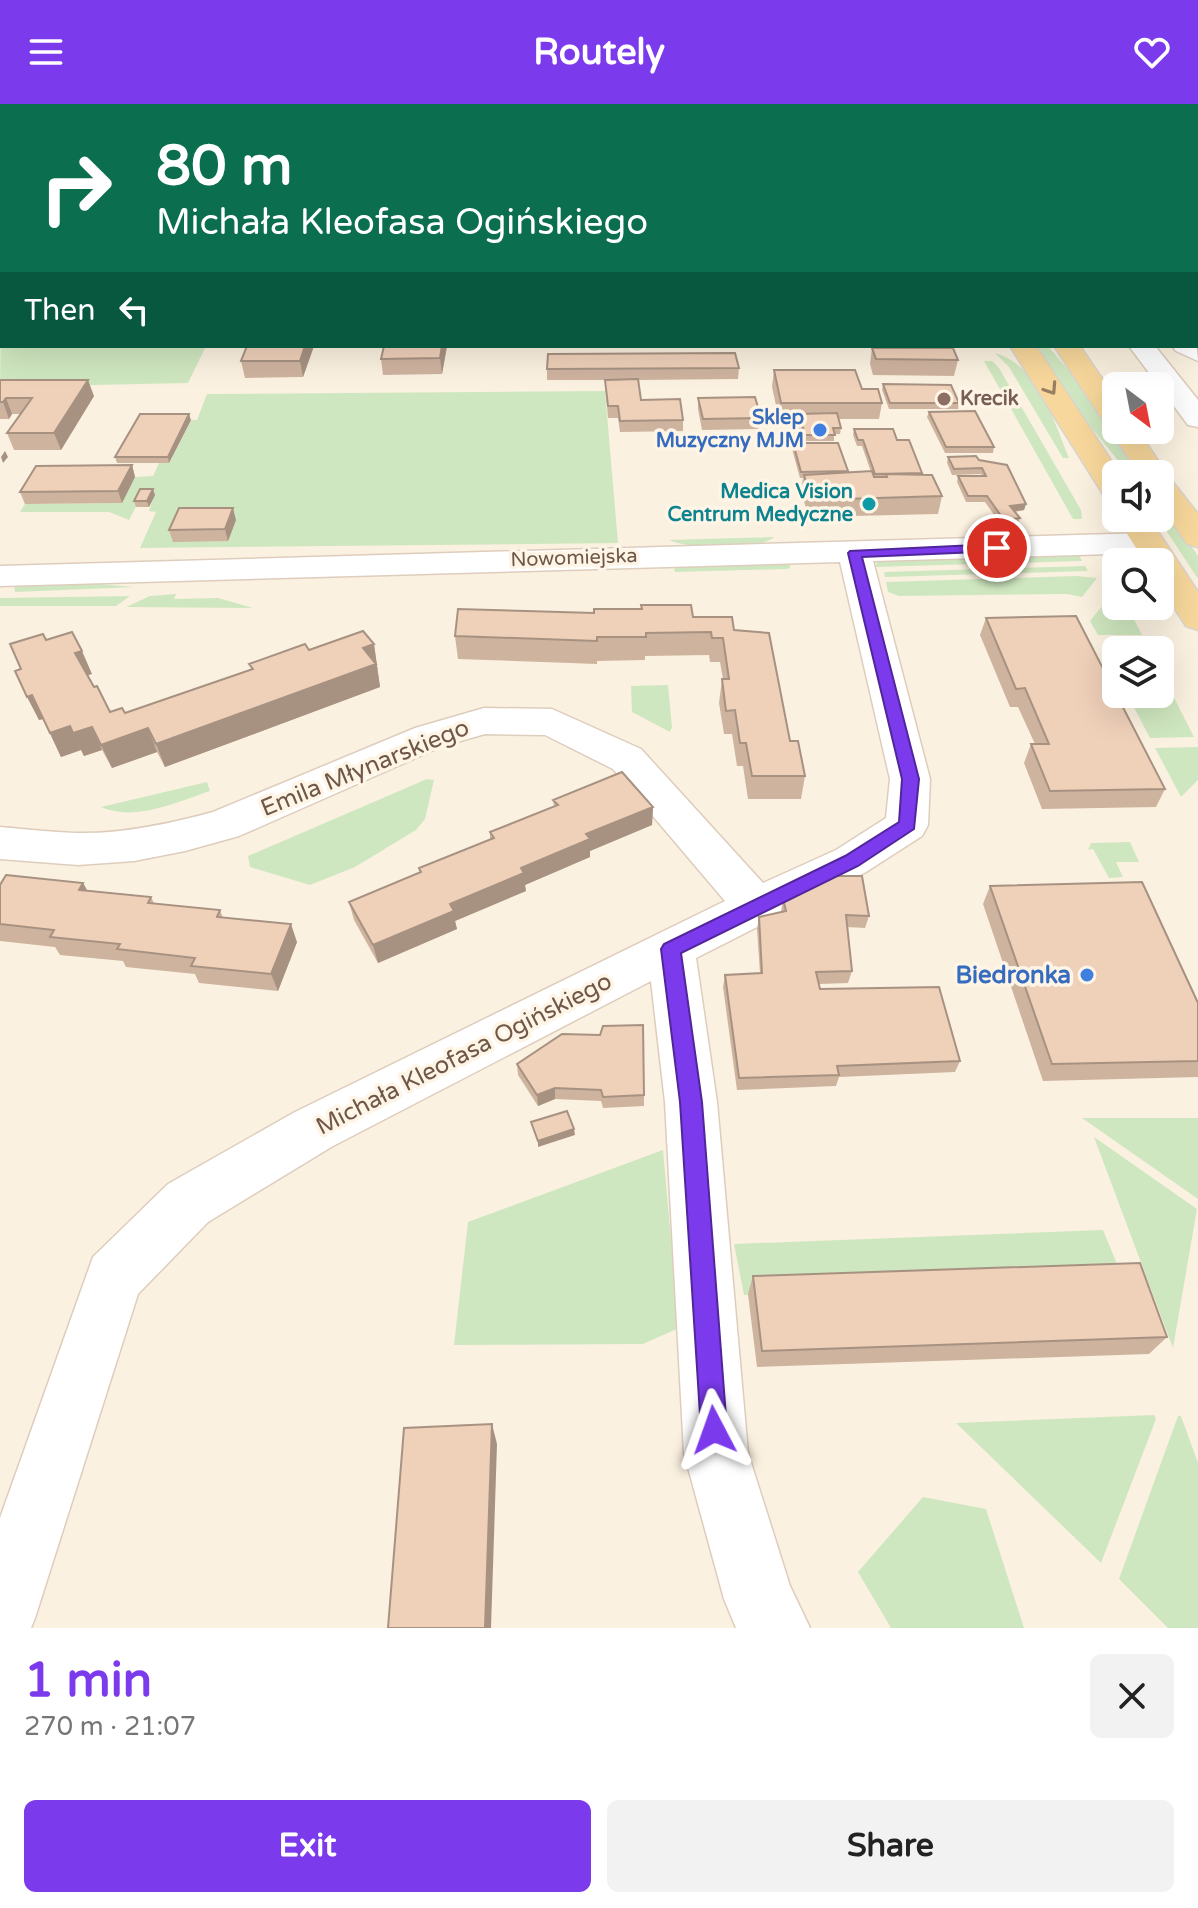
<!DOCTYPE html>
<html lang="en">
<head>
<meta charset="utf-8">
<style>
  body { margin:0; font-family:"Varela Round",sans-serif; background:#f2f2f2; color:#222; height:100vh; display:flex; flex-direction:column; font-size:30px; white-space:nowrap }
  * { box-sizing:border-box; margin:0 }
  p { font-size:26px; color:#767676 }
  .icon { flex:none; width:44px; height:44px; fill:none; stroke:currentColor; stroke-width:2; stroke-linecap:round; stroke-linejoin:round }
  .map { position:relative; height:1524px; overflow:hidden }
  .side { display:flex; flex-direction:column; background:#fff; flex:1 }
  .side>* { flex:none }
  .guide { position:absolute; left:0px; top:0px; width:1198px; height:244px; box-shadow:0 8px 32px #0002; background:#0b6e4f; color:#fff; overflow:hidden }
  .needle { width:52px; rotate:148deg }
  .buttons { position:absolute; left:1102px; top:268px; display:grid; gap:16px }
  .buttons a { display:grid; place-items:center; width:72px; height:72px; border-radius:12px; background:#fff; box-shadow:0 8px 32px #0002; font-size:40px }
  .pin { position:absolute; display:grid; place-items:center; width:68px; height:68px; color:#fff; margin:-34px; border:4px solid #fff; border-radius:50%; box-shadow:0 2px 8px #0007 }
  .me { position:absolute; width:88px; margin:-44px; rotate:356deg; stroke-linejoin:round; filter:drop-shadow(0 0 6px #0008) }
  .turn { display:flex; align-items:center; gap:28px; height:168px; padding:0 24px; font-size:36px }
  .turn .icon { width:104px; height:104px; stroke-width:2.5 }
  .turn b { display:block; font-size:56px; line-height:68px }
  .then { display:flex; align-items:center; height:76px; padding:0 24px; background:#0003; gap:16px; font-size:30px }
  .round { display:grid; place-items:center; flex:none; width:84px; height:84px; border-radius:12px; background:#f2f2f2 }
  .head { display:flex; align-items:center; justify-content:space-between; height:136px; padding:0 24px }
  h1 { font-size:48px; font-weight:800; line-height:60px; color:#7c3aed }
  .cta { display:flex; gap:16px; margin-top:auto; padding:16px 24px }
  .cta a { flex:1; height:92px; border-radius:12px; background:#7c3aed; color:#fff; font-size:32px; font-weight:800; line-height:92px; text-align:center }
  .cta a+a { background:#f2f2f2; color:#222 }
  header { display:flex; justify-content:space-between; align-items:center; height:104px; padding:0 24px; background:#7c3aed; color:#fff; font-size:36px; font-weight:800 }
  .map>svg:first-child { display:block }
</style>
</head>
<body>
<header><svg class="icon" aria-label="menu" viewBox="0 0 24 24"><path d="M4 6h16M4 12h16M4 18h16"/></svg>Routely<svg class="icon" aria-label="heart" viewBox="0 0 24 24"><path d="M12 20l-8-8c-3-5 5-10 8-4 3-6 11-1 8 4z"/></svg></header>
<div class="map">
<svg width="1198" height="1524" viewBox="0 0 1198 1524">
  <rect width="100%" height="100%" fill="#fbf1e0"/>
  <!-- green -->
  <path fill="#cfe7c0" d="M2 144V242H206L188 279 0 283Z
    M1035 242H1048L1087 288 1142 370H1129L1077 306Z
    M995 249C1038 261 1053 315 1069 354H1063L1009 263Z
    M984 257H992L999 264 1081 406 1082 415H1073Z
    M605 287 618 439 140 444 156 408 149 407 154 392 142 391 129 416 109 408H20L25 400 122 399 135 373 153 372 159 359 170 358 191 316H197L207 290Z
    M1160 396 1198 452V475L1158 414H1160Z
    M774 433C759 447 687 445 669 436Z
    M1077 447 1082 457 875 463 879 455Z
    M789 455 790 464 787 465 675 468 673 459Z
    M1085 462 1088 467 885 473 884 468Z
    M1077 472 1097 474 1082 493 1067 490 899 492 888 488 886 478Z
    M71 478 135 483 15 488 14 482 0 483V479Z
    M1116 485V502H1127L1142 531H1098L1090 517Z
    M176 490 174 495 218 494 253 504 126 503 150 492Z
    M130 492 116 502H0V494Z
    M1160 566 1194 633 1150 634 1127 590H1160Z
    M668 581 672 623 670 628 632 608 631 582Z
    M1198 643V676L1181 693 1155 644Z
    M427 675 434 676 425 715 416 726 355 763 310 781 250 763 248 752Z
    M207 678 210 687C178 698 134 718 101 703Z
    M1130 738 1139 758H1116L1123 773 1109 774 1093 745 1088 746 1091 739Z
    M1082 1014H1198V1095Z
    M1094 1033 1197 1105 1173 1244Z
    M663 1046 679 1224 643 1240 454 1241 468 1118Z
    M1103 1126 1124 1177 744 1191 734 1140Z
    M1154 1311 1156 1315 1101 1459 956 1319Z
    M1178 1312H1181L1198 1359V1524H1168L1119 1475Z
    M923 1393 986 1405 1024 1524H891L858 1468Z"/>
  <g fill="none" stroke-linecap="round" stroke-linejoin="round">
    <defs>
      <path id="minor" d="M1177 0H1198V4L1196 6V2Z
        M0 44H2V56H0Z
        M1198 75V87L1196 88V76Z
        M0 86H2L0 100Z
        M0 123H2V135H0Z
        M1196 179H1198V193H1196Z
        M1196 238 1198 257 1176 247 1172 242H1196Z
        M1129 242H1155L1198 296V323L1188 321Z
        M1148 429 1160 432 1164 439 1160 446 1148 449 873 457 930 675 928 721 922 732 866 768 696 854 717 998 748 1349 790 1482 810 1524H736L724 1495 684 1349 665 998 651 877 333 1042 208 1118 138 1190 35 1514 31 1524H0V1414L93 1153 168 1080 295 1008 725 797 613 665 545 631 485 630 443 642 239 732 185 747 134 757 78 761 0 755V723C25 725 51 728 76 729 122 730 169 720 213 708L415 624 484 604 552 605 641 645 763 779 836 746 886 714 890 675 840 458 0 482V462Z"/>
      <path id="major" d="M866 0H899L901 2H864Z
        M1010 242H1036L1120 370H1116V396L1105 394 1101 387Z
        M1054 242H1080L1116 295V326H1138L1168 372 1198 410V443L1187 440 1160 401V370H1139L1110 326 1112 322 1106 321Z
        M1117 414H1149L1198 488V526L1186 522 1160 482V458H1145Z"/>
    </defs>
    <!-- minor casing -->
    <use href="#minor" stroke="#decdbd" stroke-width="3"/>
    <!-- major casing -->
    <use href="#major" stroke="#dad4d0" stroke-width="3"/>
    <!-- minor -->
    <use href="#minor" fill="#fff" fill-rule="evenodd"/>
    <!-- major -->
    <use href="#major" fill="#f7d79b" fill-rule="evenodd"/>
  </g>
  <!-- wall -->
  <path fill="#ceb39f" d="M1196 94H1198V131L1196 130Z
    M314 242 303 273 245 274 241 257Z
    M384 242H447L442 270 383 271 381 255Z
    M872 244 958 256 954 272 873 271 870 260Z
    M739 264 738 275 638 276 641 296 683 316V327L620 328 618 314H608L605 276H547V265Z
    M774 266 882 299 879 315H839L841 324 840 330H834V337H793L791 330 792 324H801L799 315H779L772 283Z
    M0 276 94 292 61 346H14L7 329 20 310H12L9 315H0Z
    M883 280 959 299 958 305H889L882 286Z
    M698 294 761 314 759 325 702 326 698 305Z
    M929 308 994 343 993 349H945L927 313Z
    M191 316 169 359H117L115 353Z
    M854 325 897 336 922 369V371L942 392 938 410 809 413 801 388 803 374H800L792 345 793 339 848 367 847 369 871 368 862 342H857L853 331Z
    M948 353 979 356 1026 400 1024 406 1015 408 1020 414 1018 420 1002 422 985 398H966L957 378 958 372H982L981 370 952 371 947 359Z
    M132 361 135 373 122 399 25 400 20 388Z
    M155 391 149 403H136L134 397Z
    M236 416 228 437 173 438 169 426Z
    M693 513 734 526 790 637 805 672 801 695H748L743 662H737L732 630H724L719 599 722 575H723L720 558H710L709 551 645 552V556L597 557V560L458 555 455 532Z
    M986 514 1165 685 1156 703 1042 705 1024 659 1031 640H1035L1018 603H1010L980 531Z
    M46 536 92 570 87 571 94 583 110 608 125 609 251 565 249 560 309 546 374 540 380 583 165 663 157 648 112 664 102 646 84 652 81 646 61 653 43 615 39 616 21 565Z
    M553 696 653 703 652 721 590 747V753L525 781 526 787 455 817 457 825 378 859 354 816 349 798 420 769 419 764 490 735V728L554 702Z
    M83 779 87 786 151 793 154 799 220 806 223 814 297 838 278 887 199 879 195 870 126 863 123 857 60 851 55 843 0 837V781Z
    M990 782 1198 899V973L1043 977 983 800Z
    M783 795 869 812 865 824 847 823 852 867 848 879 819 880 820 885 960 957 955 968 839 973 836 982 737 986 723 883 725 871 760 869 757 825 759 813 781 808Z
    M517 960 644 991V1002L603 1004 601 997 555 995 538 1002 518 971Z
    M753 1172 1167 1233 1149 1250 757 1263 748 1190Z"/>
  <!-- shaded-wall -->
  <path fill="#a79282" d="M0 0H35L24 2H2V6H0Z
    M1198 48V60L1196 61V49Z
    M305 242H314L303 273 300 257Z
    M442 242H447L442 270 440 254Z
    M88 276 94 292 61 346 54 329Z
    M6 294 12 310 9 315 3 298Z
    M189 310 191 316 169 359 168 353Z
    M5 347 8 353 3 359 1 353Z
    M132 361 135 373 122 399 118 387Z
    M153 385 155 391 149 403 147 397Z
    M1026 400 1024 406 1009 408 1010 402Z
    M233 404 236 416 228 437 225 425Z
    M374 540 380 583 165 663 156 640 363 544Z
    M82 547 92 570 85 572 75 549Z
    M32 591 43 615 39 616 27 593Z
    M70 622 81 646 61 653 50 629Z
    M92 623 102 646 84 652 73 629Z
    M148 624 157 648 112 664 101 641Z
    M653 703 652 721 590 747V753L525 781 526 787 455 817 457 825 378 859 373 841 586 730Z
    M83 779 93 797 79 786Z
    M291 820 297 838 278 887 271 870Z
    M555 984V995L538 1002 537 991Z
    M574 1025 575 1031 538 1043V1037Z
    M492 1320 497 1340 491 1524H485Z"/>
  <!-- building -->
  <path fill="#efd0b9" stroke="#a79282" stroke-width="2" d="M160 0H174L172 2H158Z
    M496 0H524V2H496Z
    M571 0H599V2H572Z
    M729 0H760L761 2H730Z
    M1196 17 1198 18V48L1196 49Z
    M247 242H305L300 257H241Z
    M384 242H442L440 254 381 255Z
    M872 244H953L958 256 876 255Z
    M735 249 739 264 547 265 548 250Z
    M774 266H855L862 285H878L882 299H781Z
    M638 275 641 296 680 295 683 316 620 317 618 302H608L605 276Z
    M0 276H88L54 329H7L32 294H6L3 298H0Z
    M883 280 951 281 959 299H890Z
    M755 293 761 314 703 315 698 294Z
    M975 307 994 343H946L929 308Z
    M837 309 841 324H833L835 331H794L792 324H803L799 310Z
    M140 310H189L168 353H115Z
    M854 325H893L897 336H909L922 369 875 370 863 336H858Z
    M793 339H838L848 367 801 368Z
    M976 352 979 356 1007 361 1026 400 1010 402 1020 414 1004 416 987 392H968L958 372H986L982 364 954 365 948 353Z
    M132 361 118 387 20 388 36 362Z
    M872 367 874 373H887L886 370 932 371 942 392 812 396 804 371Z
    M140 385H153L147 397H134Z
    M179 404H233L225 425 169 426Z
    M641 501H691L693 513H732L734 526 769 529 790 637H798L805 672H752L746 639H740L735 606 726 607 722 575H729L723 534H712L711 528 646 529V533H597V537L455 532 458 505 594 509V505H642Z
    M1076 512 1165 685 1050 687 1031 640H1049L1025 584 1016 585 986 514Z
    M363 527 374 540 363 544 376 560 156 640 148 624 101 641 92 623 73 629 70 622 50 629 32 591 27 593 15 567 21 565 10 540 43 530 46 536 72 528 82 547 75 549 94 583 97 582 110 608 122 604 125 609 253 565 249 560 305 540 309 546Z
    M622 668 653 703 586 730 590 735 521 764 524 769 450 800 454 807 373 841 349 798 421 768 419 764 494 734 490 728 558 701 553 696Z
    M6 771 83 779 79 786 151 793 148 799 220 806 217 813 291 820 271 870 191 862 195 854 117 845 120 840 50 833 54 826 0 820V781Z
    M822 772H862L869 812 846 811 852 867 816 868 820 885 939 883 960 957 837 962 839 971 739 974 725 871 762 869 759 813 786 807 783 795Z
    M1142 778 1198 899V957L1052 960 990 782Z
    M643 921 644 991 603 993 601 986 555 984 537 991 517 960 562 930 600 931 603 922Z
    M567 1007 574 1025 538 1037 531 1018Z
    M1140 1159 1167 1233 762 1247 753 1172Z
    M492 1320 485 1524H388L404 1324Z"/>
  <!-- one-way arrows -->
  <defs><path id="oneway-chevron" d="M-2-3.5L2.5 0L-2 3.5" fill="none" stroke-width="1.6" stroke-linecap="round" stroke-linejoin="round" transform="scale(2)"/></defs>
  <use stroke="#987e62" href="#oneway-chevron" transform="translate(1051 285) rotate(57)"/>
  <!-- route -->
  <path fill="#7c3aed" stroke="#51269a" stroke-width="2" d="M997 440 1001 442V447L862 453 919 675 914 725 858 762 681 849 702 998 727 1326 723 1335 714 1339 705 1335 701 1326 680 998 661 845 664 840 845 752 899 718 902 675 848 449 850 447Z"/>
  <!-- markers -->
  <circle fill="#8d6e63" stroke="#fef5e6" stroke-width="3" cx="944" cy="295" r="8"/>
  <g fill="#3f7fe0" stroke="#fef5e6" stroke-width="3">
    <circle cx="820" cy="326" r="8"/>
    <circle cx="1087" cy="871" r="8"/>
  </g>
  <circle fill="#0f9aa8" stroke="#fef5e6" stroke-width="3" cx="869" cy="400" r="8"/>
  <g text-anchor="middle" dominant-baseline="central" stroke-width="7" stroke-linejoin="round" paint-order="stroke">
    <!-- far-education labels -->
    <g font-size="20" font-weight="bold" fill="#785e54" stroke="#fef5e6" text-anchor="start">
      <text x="960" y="295">Krecik</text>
    </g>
    <!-- far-shop labels -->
    <g font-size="20" font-weight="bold" fill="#366cbe" stroke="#fef5e6" text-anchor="end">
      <text x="804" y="314">Sklep<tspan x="804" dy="23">Muzyczny MJM</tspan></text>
    </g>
    <!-- far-culture labels -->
    <g font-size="20" font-weight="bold" fill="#0d838f" stroke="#fef5e6" text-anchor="end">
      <text x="853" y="388">Medica Vision<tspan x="853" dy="23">Centrum Medyczne</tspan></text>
    </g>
    <!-- far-street labels -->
    <g font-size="20" fill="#705849" stroke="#fef5e6">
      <text transform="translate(574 454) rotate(-2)">Nowomiejska</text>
    </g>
    <!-- street labels -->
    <g font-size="24" fill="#705849" stroke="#fef5e6">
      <text transform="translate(365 664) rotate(-22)">Emila Młynarskiego</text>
      <text transform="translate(464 950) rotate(-27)">Michała Kleofasa Ogińskiego</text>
    </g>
    <!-- shop labels -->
    <g font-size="24" font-weight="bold" fill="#366cbe" stroke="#fef5e6" text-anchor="end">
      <text x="1071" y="871">Biedronka</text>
    </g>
  </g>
</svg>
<div class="buttons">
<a><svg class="needle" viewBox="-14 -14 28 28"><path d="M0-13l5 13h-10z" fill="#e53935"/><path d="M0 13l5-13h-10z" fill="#767676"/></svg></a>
<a><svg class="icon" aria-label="sound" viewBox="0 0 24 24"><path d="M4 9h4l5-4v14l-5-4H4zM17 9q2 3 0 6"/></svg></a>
<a><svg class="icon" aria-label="search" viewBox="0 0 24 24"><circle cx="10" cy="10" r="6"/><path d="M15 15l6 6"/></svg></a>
<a><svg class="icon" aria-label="layers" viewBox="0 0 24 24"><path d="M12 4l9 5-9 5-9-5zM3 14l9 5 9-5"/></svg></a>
</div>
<div class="pin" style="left:997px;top:444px;background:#d93025"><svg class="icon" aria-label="arrive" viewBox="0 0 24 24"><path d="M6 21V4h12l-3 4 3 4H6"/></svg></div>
<svg class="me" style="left:714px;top:1326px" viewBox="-20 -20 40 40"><path d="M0-17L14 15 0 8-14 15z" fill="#7c3aed" stroke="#fff" stroke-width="4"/></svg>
<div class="guide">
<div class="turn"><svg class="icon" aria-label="right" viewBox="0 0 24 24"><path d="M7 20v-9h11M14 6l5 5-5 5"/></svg><div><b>80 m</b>Michała Kleofasa Ogińskiego</div></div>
<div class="then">Then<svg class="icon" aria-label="left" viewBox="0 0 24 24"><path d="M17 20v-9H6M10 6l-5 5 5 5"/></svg></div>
</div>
</div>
<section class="side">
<div class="head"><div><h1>1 min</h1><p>270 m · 21:07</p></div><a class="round"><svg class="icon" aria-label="close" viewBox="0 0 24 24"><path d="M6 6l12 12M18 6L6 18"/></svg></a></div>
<div class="cta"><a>Exit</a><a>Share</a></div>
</section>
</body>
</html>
